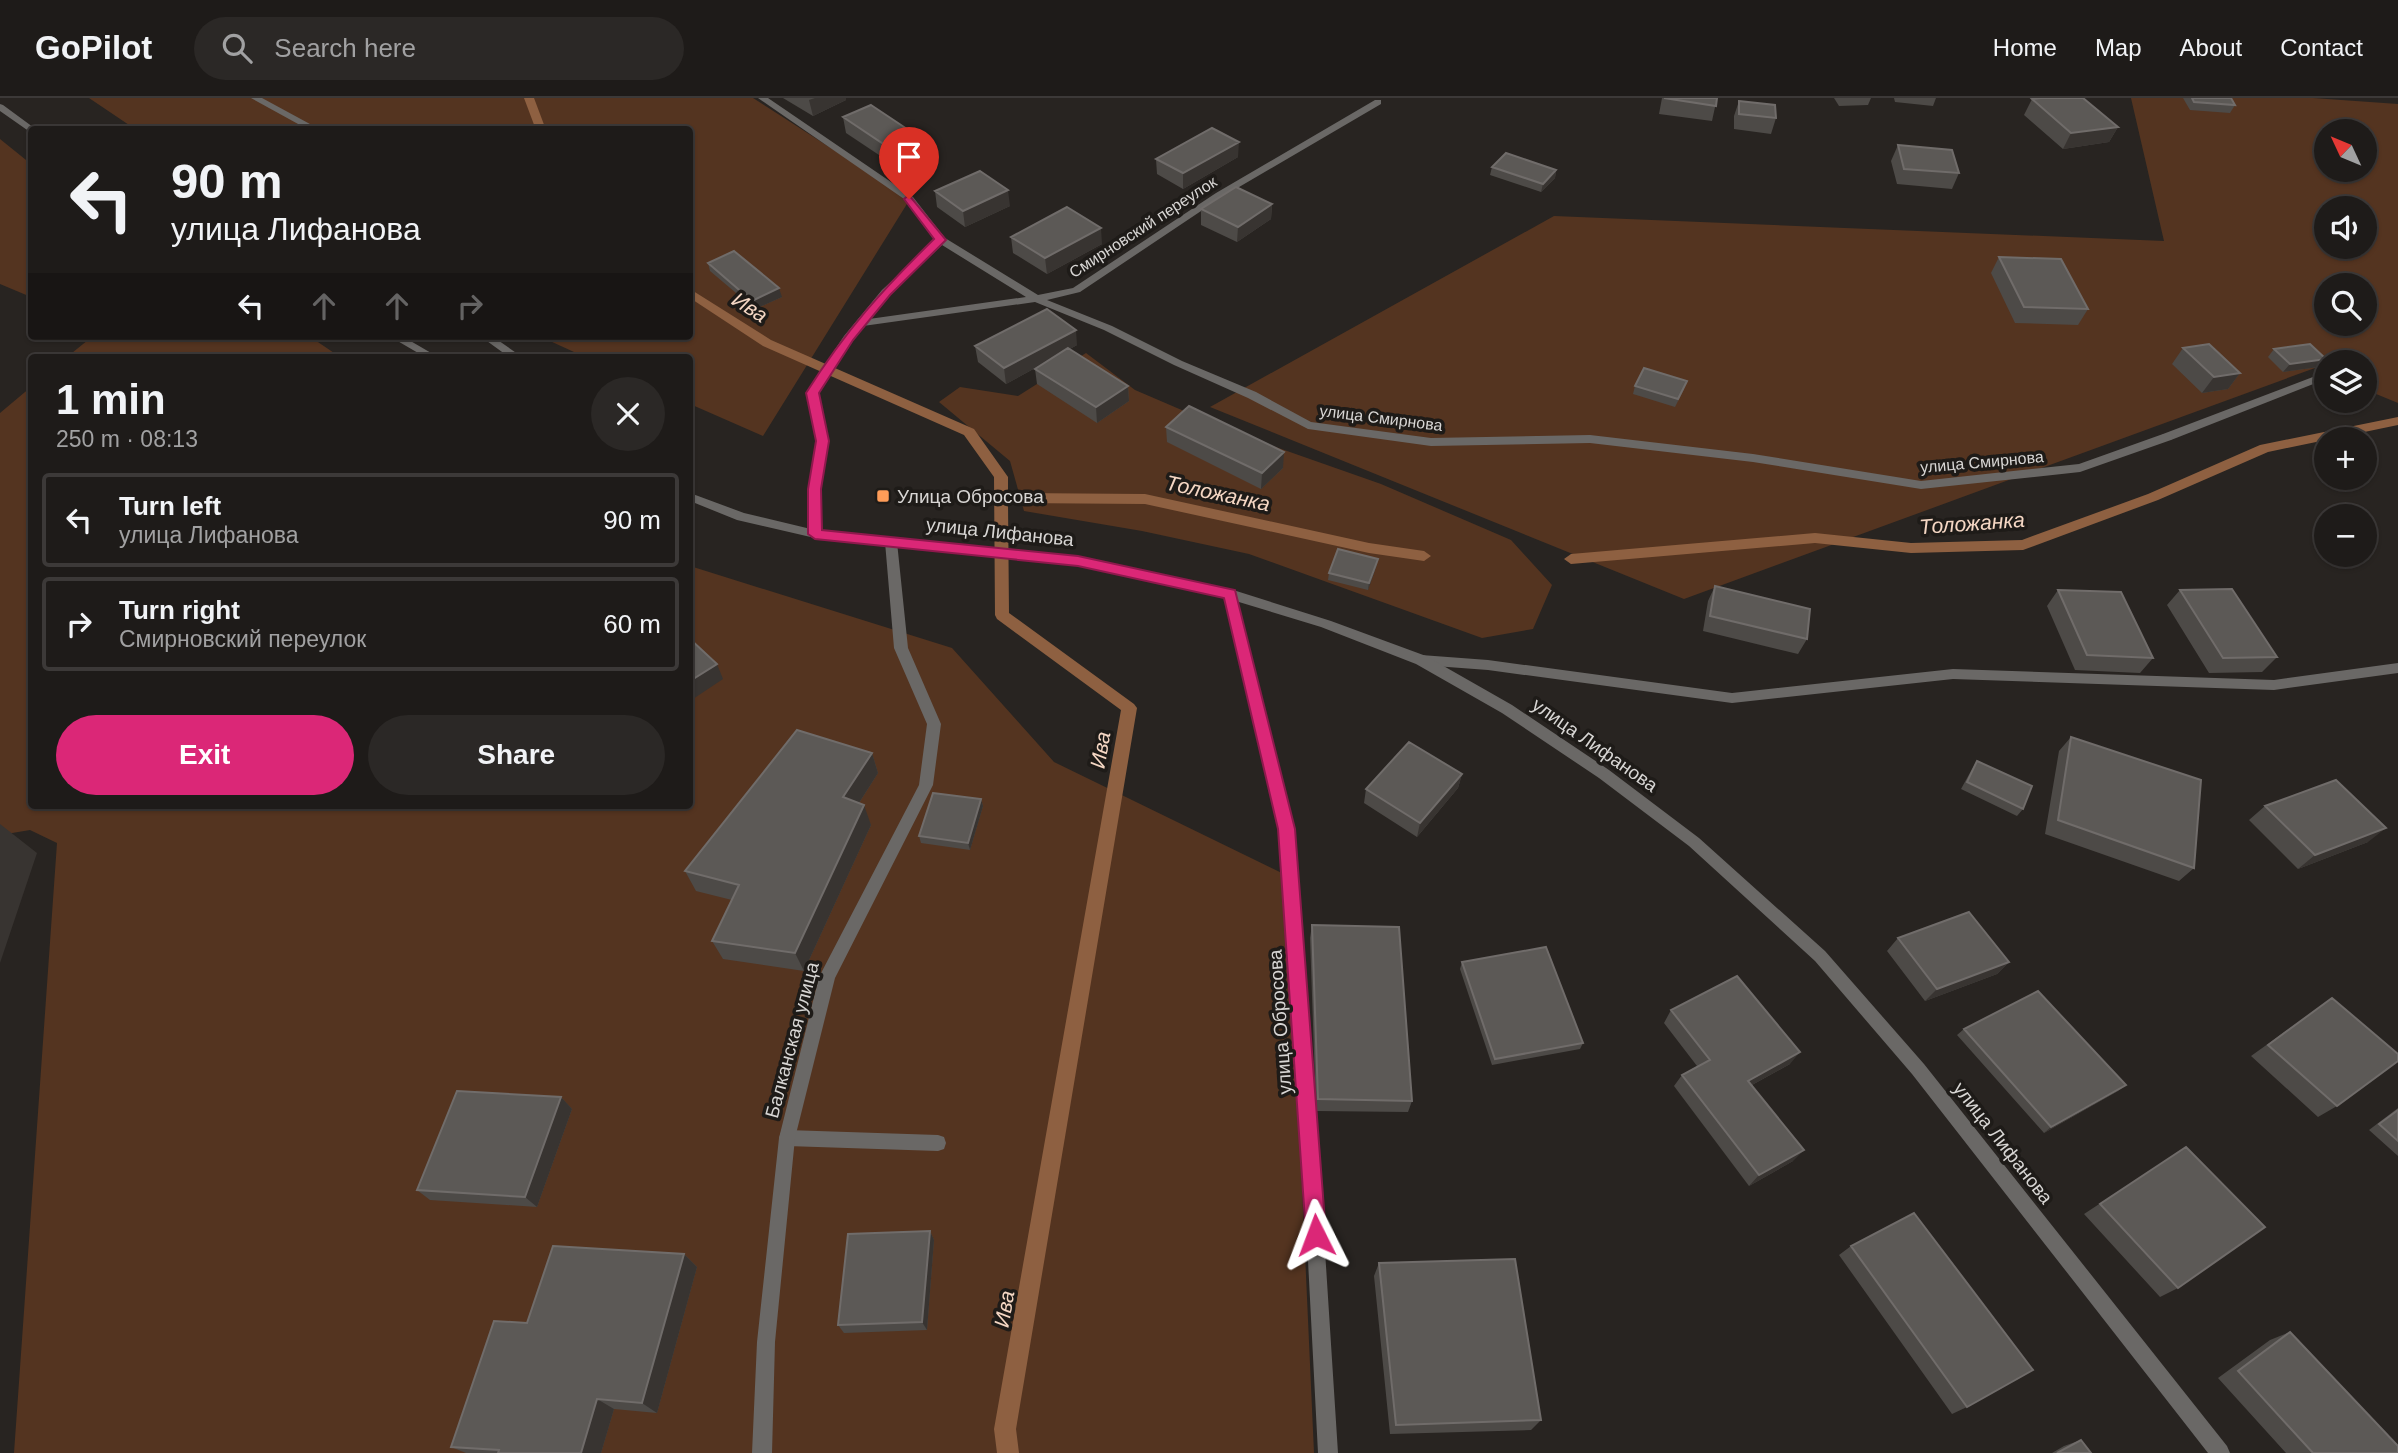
<!DOCTYPE html>
<html lang="en">
<head>
<meta charset="utf-8">
<style>
  body { margin:0; font-family:Arial,sans-serif; background:#2b2826; color:#f1f3f6; height:100vh; display:flex; flex-direction:column; font-size:26px; white-space:nowrap }
  * { box-sizing:border-box; margin:0 }
  p { font-size:23px; color:#a1a1a2 }
  .icon { flex:none; width:38px; height:38px; fill:none; stroke:currentColor; stroke-width:2; stroke-linecap:round; stroke-linejoin:round }
  .map { position:relative; flex:1; overflow:hidden }
  .sheet { position:absolute; left:28px; top:256px; width:665px; height:455px; display:flex; flex-direction:column; background:#1e1b19; border-radius:7px; box-shadow:0 2px 5px #0004,0 0 0 2px #3c3938 }
  .sheet>* { flex:none }
  .top-card { position:absolute; left:28px; top:28px; width:665px; height:214px; border-radius:7px; box-shadow:0 2px 5px #0004,0 0 0 2px #3c3938; background:#1e1b19; color:#f1f3f6; overflow:hidden }
  .needle { width:46px; rotate:314deg }
  .tools { position:absolute; left:2314px; top:21px; display:grid; gap:14px }
  .tools a { display:grid; place-items:center; width:63px; height:63px; border-radius:50%; background:#1e1b19; box-shadow:0 2px 5px #0004,0 0 0 2px #3c3938; font-size:35px }
  .pin { position:absolute; display:grid; place-items:center; width:60px; height:60px; color:#fff; margin:-72px -30px; border-radius:50% 50% 50% 0; rotate:-45deg; box-shadow:0 0 7px #0007 }
  .pin .icon { rotate:45deg }
  .me { position:absolute; width:77px; margin:-38px; rotate:357deg; stroke-linejoin:round; filter:drop-shadow(0 0 5px #0008) }
  .turn { display:flex; align-items:center; gap:24px; height:147px; padding:0 28px; font-size:32px }
  .turn .icon { width:91px; height:91px; stroke-width:2.5 }
  .turn b { display:block; font-size:49px; line-height:60px }
  .lanes { display:flex; align-items:center; height:66px; padding:0 28px; background:#0003; justify-content:center; gap:35px; direction:ltr }
  .lanes .off { opacity:.35 }
  .round { display:grid; place-items:center; flex:none; width:74px; height:74px; border-radius:37px; background:#2b2826 }
  .head { display:flex; align-items:center; justify-content:space-between; height:119px; padding:0 28px }
  h1 { font-size:42px; font-weight:600; line-height:52px }
  .primary-button { display:flex; gap:14px; margin-top:auto; padding:14px 28px }
  .primary-button a { flex:1; height:80px; border-radius:42px; background:#db2777; color:#fff; font-size:28px; font-weight:600; line-height:80px; text-align:center }
  .primary-button a+a { background:#2b2826; color:#f1f3f6 }
  ul { padding:0; list-style:none }
  li { display:flex; align-items:center; gap:21px; height:94px; margin:0 14px 10px; padding:0 14px; border:4px solid #3c3938; border-radius:7px }
  li div { flex:1 }
  li b { display:block; font-size:26px }
  li em { font-style:normal }
  header { display:flex; align-items:center; gap:42px; box-sizing:border-box; height:98px; padding:0 35px; background:#1e1b19; border-bottom:2px solid #3c3938 }
  header strong { font-size:33px }
  nav { display:flex; gap:38px; margin-inline-start:auto; font-size:24px }
  .search { width:490px; height:63px; background:#2b2826; display:flex; align-items:center; gap:18px; box-sizing:border-box; padding:0 24px; border-radius:38px; color:#a1a1a2; font-size:26px }
  .map>svg:first-child { display:block }
</style>
</head>
<body>
<header>
<strong>GoPilot</strong>
<div class="search"><svg class="icon" aria-label="search" viewBox="0 0 24 24"><circle cx="10" cy="10" r="6"/><path d="M15 15l6 6"/></svg>Search here</div>
<nav><a>Home</a><a>Map</a><a>About</a><a>Contact</a></nav>
</header>
<div class="map">
<svg width="2398" height="1355" viewBox="0 0 2398 1355">
  <rect width="100%" height="100%" fill="#282421"/>
  <!-- green -->
  <path fill="#543420" fill-rule="evenodd" d="M89 0H753L910 101 763 338 690 306V259H585L539 238H690V32L135 31Z
    M2131 0H2313L2398 6V305L2364 291V264H2326V275L2315 270 1684 501 1210 309 1554 118 2164 143ZM2326 33H2364V72H2326ZM2326 110H2364V149H2326ZM2326 187H2364V226H2326Z
    M0 41 31 66V199L0 186Z
    M93 238H309L340 259H67Z
    M1086 255 1135 292 1233 334 1381 386 1511 442 1552 487 1533 531 1482 540 1249 456 1142 433 1024 413 1010 363 939 304 960 289 1018 298Z
    M31 289 32 707H690V468L952 550 1054 664 1288 778 1314 1355H14L57 745 30 732 0 737V315Z"/>
  <g fill="none" stroke-linecap="round" stroke-linejoin="round">
    <!-- stream -->
    <path fill="#8e6041" fill-rule="evenodd" d="M524 0H534L546 32H536Z
      M690 191 771 242 974 331 1008 379V395L1145 396 1369 445 1424 453 1431 458 1424 463 1369 455 1145 406 1008 405 1009 515 1134 606 1137 610 1016 1331 1019 1355H997L994 1331 1121 612 997 521 995 517 994 379 964 337 763 248 690 200Z
      M2398 319V327L2268 354 2158 402 2023 452 1911 455 1815 445 1571 466 1564 461 1571 456 1815 435 1911 445 2022 442 2148 396 2260 347Z"/>
    <!-- service -->
    <path fill="#6a6866" fill-rule="evenodd" d="M251 0H262L321 32H309Z
      M480 238H492L522 259H509Z
      M2326 274V281L2171 342H2163L2161 339 2163 336Z
      M1421 557 1488 562 1732 595 1953 571 2274 582 2398 565V575L2274 592 1953 581 1732 605 1488 572 1421 567 1414 562Z
      M787 1032 938 1037 944 1039 946 1045 944 1051 938 1053 787 1048 781 1046 779 1040 781 1034Z"/>
    <!-- minor -->
    <path fill="#6a6866" fill-rule="evenodd" d="M758 0H768L913 99 945 140 1038 197 1073 190 1216 95 1375 2H1381V6L1222 99 1080 194 1047 202 1112 228 1182 263 1256 294 1311 324 1431 340 1590 337 1753 356 1921 383 2079 366 2163 336H2171L2173 339 2171 342 2080 374 1921 391 1753 364 1590 345 1431 348 1308 331 1248 300 1174 267 1104 232 1035 204 863 228 818 295 829 343 820 391 821 436 815 440 809 436 808 391 817 343 806 295 844 238 882 192 936 142 907 103ZM942 147 1026 199 869 221 890 196Z
      M891 440 897 444 908 550 941 626 933 687 835 880 795 1040 775 1244 772 1355H752L757 1244 779 1040 819 879 919 687 927 626 894 550 885 444Z
      M1230 491 1236 496 1293 731 1317 1028 1338 1355H1318L1301 1028 1279 731 1224 496Z"/>
    <!-- tertiary -->
    <path fill="#6a6866" fill-rule="evenodd" d="M0 6 3 7 37 32H32L30 34 0 13Z
      M389 238H402L438 259H425Z
      M690 395 744 415 815 432 1078 459 1230 491 1331 523 1426 558 1512 607 1609 672 1699 740 1825 853 1924 966 2227 1348 2230 1355H2208L1912 976 1815 863 1689 748 1599 680 1502 615 1416 566 1321 529 1229 501 1078 467 815 440 737 422 690 403Z"/>
  </g>
  <!-- wall -->
  <path fill="#4d4a47" d="M783 0H846V2L813 18Z
    M1662 0H1717L1712 23 1659 16Z
    M1834 0H1871L1868 7 1839 8Z
    M1894 0H1936L1933 8 1895 4Z
    M2183 0H2231L2235 7 2230 15 2190 12Z
    M2032 1 2118 29 2109 44 2063 51 2024 17Z
    M1739 3 1776 20 1771 36 1734 31V18Z
    M843 19 916 51 888 63 846 35Z
    M1898 47 1959 75 1952 91 1897 86 1891 63Z
    M1238 59 1183 91 1157 76 1156 61Z
    M1492 69 1556 72 1555 80 1541 94 1490 77Z
    M935 93 1010 108 965 129 937 109Z
    M1272 106 1271 121 1237 144 1201 127V111Z
    M1011 139 1102 146 1047 176 1013 155Z
    M1999 159 2088 211 2078 227 2015 225 1991 175Z
    M708 165 782 199 755 211 710 173Z
    M1077 247 1070 251 1128 288 1129 303 1097 325 1037 286 1035 271 1039 268 1006 286 978 264 975 248Z
    M2183 250 2240 275 2228 291 2202 295 2172 266Z
    M2274 251 2326 261 2319 269 2283 274 2268 259Z
    M1635 288 1684 291 1675 309 1633 296Z
    M1166 329 1283 370 1261 391 1167 344Z
    M1378 461 1376 469 1368 492 1328 482 1329 475Z
    M1715 488 1807 541 1798 556 1703 533 1708 503Z
    M2058 492 2153 560 2140 575 2075 572 2047 508Z
    M2180 492 2277 559 2262 574 2209 575 2167 507Z
    M2071 639 2194 770 2179 783 2045 736 2059 653Z
    M872 655 878 675 859 705 871 727 804 873 723 861 712 843 732 802 696 793 685 773Z
    M1977 663 2023 711 2017 718 1961 691 1972 671Z
    M1462 676 1458 690 1417 739 1364 705 1366 691Z
    M981 701 983 708 970 752 921 745 919 738Z
    M2265 708 2368 744 2298 771 2249 722Z
    M1312 827 1412 1003 1408 1014 1316 1013 1310 840Z
    M1898 840 2009 864 1997 876 1925 903 1887 853Z
    M1462 864 1583 945 1580 951 1492 967 1460 871Z
    M2332 900 2337 1008 2318 1019 2251 958Z
    M1671 912 1790 966 1752 987 1793 1063 1749 1088 1674 988 1682 977 1697 968 1664 925Z
    M1964 931 2126 987 2118 993 2044 1035 1957 937Z
    M561 999 572 1011 537 1109 430 1102 417 1092Z
    M2398 1010V1058L2369 1032Z
    M2186 1049 2178 1190 2160 1199 2084 1116Z
    M930 1133 934 1142 927 1232 844 1235 838 1227Z
    M1851 1148 1967 1309 1952 1316 1839 1157Z
    M684 1156 697 1169 657 1315 614 1311 601 1355H466L451 1349 527 1225Z
    M1379 1165 1541 1322 1531 1332 1390 1336 1374 1178Z
    M2290 1234 2398 1355H2286L2218 1280 2270 1242Z
    M2081 1342 2091 1355H2052L2064 1348Z"/>
  <!-- shaded-wall -->
  <path fill="#383431" d="M815 0H846V2L813 18 809 2Z
    M2118 29 2109 44 2063 51 2071 35Z
    M913 35 916 51 888 63 885 47Z
    M1239 44 1238 59 1183 91V75Z
    M1556 72 1555 80 1541 94 1543 86Z
    M1008 92 1010 108 965 129 963 113Z
    M1272 106 1271 121 1237 144 1238 129Z
    M1101 130 1102 146 1047 176 1045 160Z
    M779 190 782 199 755 211 752 203Z
    M1076 232 1077 247 1006 286 1004 270Z
    M2326 261 2319 269 2283 274 2290 266Z
    M2240 275 2228 291 2202 295 2214 279Z
    M1128 288 1129 303 1097 325 1096 309Z
    M1284 354 1283 370 1261 391 1262 375Z
    M1378 461 1376 469 1368 492 1369 485Z
    M717 566 723 581 690 603V583Z
    M872 655 878 675 850 719 843 699Z
    M1462 676 1458 690 1417 739 1420 725Z
    M981 701 983 708 970 752 968 745Z
    M864 707 871 727 804 873 795 855Z
    M0 726 37 755 0 865Z
    M2386 730 2368 744 2298 771 2315 757Z
    M2009 864 1997 876 1925 903 1937 891Z
    M1800 954 1790 966 1739 994 1748 983Z
    M2126 987 2118 993 2044 1035 2051 1029Z
    M561 999 572 1011 537 1109 525 1099Z
    M1804 1052 1793 1063 1749 1088 1759 1077Z
    M930 1133 934 1142 927 1232 922 1224Z
    M684 1156 697 1169 657 1315 642 1305Z
    M597 1301 614 1311 601 1355H581Z"/>
  <!-- building -->
  <path fill="#5c5956" stroke="#706c6a" stroke-width="2" d="M1664 0H1717L1716 8Z
    M2041 0H2083L2118 29 2071 35 2032 1Z
    M2192 0H2231L2235 7 2194 4Z
    M1739 3 1775 7 1776 20 1739 16Z
    M871 7 913 35 885 47 843 19Z
    M1212 30 1239 44 1183 75 1156 61Z
    M1898 47 1952 52 1959 75 1904 71Z
    M1506 55 1556 72 1543 86 1492 69Z
    M980 73 1008 92 963 113 935 93Z
    M1236 89 1272 106 1238 129 1201 111Z
    M1067 109 1101 130 1045 160 1011 139Z
    M734 153 779 190 752 203 708 165Z
    M1999 159 2061 161 2088 211 2024 209Z
    M1047 211 1076 232 1004 270 975 248Z
    M2209 246 2240 275 2214 279 2183 250Z
    M2310 246 2326 261 2290 266 2274 251Z
    M1068 250 1128 288 1096 309 1035 271Z
    M1644 270 1687 283 1678 301 1635 288Z
    M1189 308 1284 354 1262 375 1166 329Z
    M1338 451 1378 461 1369 485 1329 475Z
    M1715 488 1810 511 1807 541 1710 518Z
    M2232 491 2277 559 2223 560 2180 492Z
    M2058 492 2121 494 2153 560 2087 557Z
    M690 541 717 566 690 583Z
    M797 632 872 655 843 699 864 707 795 855 712 843 739 787 685 773Z
    M2071 639 2201 682 2194 770 2058 722Z
    M1409 644 1462 676 1420 725 1366 691Z
    M1977 663 2032 688 2023 711 1967 684Z
    M2336 682 2386 730 2315 757 2265 708Z
    M933 695 981 701 968 745 919 738Z
    M1969 814 2009 864 1937 891 1898 840Z
    M1312 827 1399 829 1412 1003 1318 1001Z
    M1546 849 1583 945 1495 961 1462 864Z
    M1737 878 1800 954 1748 983 1804 1052 1759 1077 1682 977 1710 962 1671 912Z
    M2038 893 2126 987 2051 1029 1964 931Z
    M2332 900 2398 956V963L2337 1008 2268 947Z
    M457 993 561 999 525 1099 417 1092Z
    M2398 1012V1043L2379 1026Z
    M2186 1049 2265 1129 2178 1190 2100 1106Z
    M1914 1115 2033 1272 1967 1309 1851 1148Z
    M930 1133 922 1224 838 1227 848 1136Z
    M553 1148 684 1156 642 1305 597 1301 581 1355H498L499 1352 451 1349 494 1223 527 1225Z
    M1515 1161 1541 1322 1396 1327 1379 1165Z
    M2290 1234 2398 1348V1355H2313L2238 1273Z
    M2081 1342 2091 1355H2057Z"/>
  <!-- route -->
  <path fill="#db2777" stroke="#8e194d" stroke-width="2" d="M909 97 946 142 890 197 853 242 819 295 829 343 821 391 822 432 1078 458 1235 492 1295 731 1326 1137 1323 1144 1316 1147 1309 1144 1306 1137 1278 731 1224 500 1078 468 815 441 808 436V391L816 343 806 295C846 232 881 193 934 141L904 101Z"/>
  <!-- markers -->
  <rect fill="#fe9c58" stroke="#1e1b18" stroke-width="2.5" x="876" y="391" width="14" height="14" rx="3.5"/>
  <g text-anchor="middle" dominant-baseline="central" stroke-width="7" stroke-linejoin="round" paint-order="stroke">
    <!-- far-street labels -->
    <g font-size="16" fill="#d8d6d4" stroke="#1e1b18">
      <text transform="translate(1143 129) rotate(-33)">Смирновский переулок</text>
      <text transform="translate(1381 320) rotate(7)">улица Смирнова</text>
      <text transform="translate(1982 364) rotate(-5)">улица Смирнова</text>
    </g>
    <!-- poi labels -->
    <g font-size="19" fill="#d8d6d4" stroke="#1e1b18" text-anchor="start">
      <text x="897" y="398">Улица Обросова</text>
    </g>
    <!-- street labels -->
    <g font-size="19" fill="#d8d6d4" stroke="#1e1b18">
      <text transform="translate(1000 434) rotate(6)">улица Лифанова</text>
      <text transform="translate(1595 647) rotate(35)">улица Лифанова</text>
      <text transform="translate(1280 924) rotate(-94)">улица Обросова</text>
      <text transform="translate(792 942) rotate(-75)">Балканская улица</text>
      <text transform="translate(2003 1045) rotate(52)">улица Лифанова</text>
    </g>
    <!-- water labels -->
    <g font-size="21" font-style="italic" fill="#f5d7c4" stroke="#1e1b18">
      <text transform="translate(750 209) rotate(33)">Ива</text>
      <text transform="translate(1218 395) rotate(12)">Толожанка</text>
      <text transform="translate(1972 425) rotate(-4)">Толожанка</text>
      <text transform="translate(1100 652) rotate(-80)">Ива</text>
      <text transform="translate(1004 1211) rotate(-80)">Ива</text>
    </g>
  </g>
</svg>
<div class="tools">
<a><svg class="needle" viewBox="-14 -14 28 28"><path d="M0-13l5 13h-10z" fill="#e53935"/><path d="M0 13l5-13h-10z" fill="#a1a1a2"/></svg></a>
<a><svg class="icon" aria-label="sound" viewBox="0 0 24 24"><path d="M4 9h4l5-4v14l-5-4H4zM17 9q2 3 0 6"/></svg></a>
<a><svg class="icon" aria-label="search" viewBox="0 0 24 24"><circle cx="10" cy="10" r="6"/><path d="M15 15l6 6"/></svg></a>
<a><svg class="icon" aria-label="layers" viewBox="0 0 24 24"><path d="M12 4l9 5-9 5-9-5zM3 14l9 5 9-5"/></svg></a>
<a>+</a>
<a>−</a>
</div>
<div class="pin" style="left:909px;top:101px;background:#d93025"><svg class="icon" aria-label="arrive" viewBox="0 0 24 24"><path d="M6 21V4h12l-3 4 3 4H6"/></svg></div>
<svg class="me" style="left:1316px;top:1137px" viewBox="-20 -20 40 40"><path d="M0-17L14 15 0 8-14 15z" fill="#db2777" stroke="#fff" stroke-width="4"/></svg>
<div class="top-card">
<div class="turn"><svg class="icon" aria-label="left" viewBox="0 0 24 24"><path d="M17 20v-9H6M10 6l-5 5 5 5"/></svg><div><b>90 m</b>улица Лифанова</div></div>
<div class="lanes"><svg class="icon" aria-label="left" viewBox="0 0 24 24"><path d="M17 20v-9H6M10 6l-5 5 5 5"/></svg><svg class="icon off" aria-label="ahead" viewBox="0 0 24 24"><path d="M12 20V5M6 11l6-6 6 6"/></svg><svg class="icon off" aria-label="ahead" viewBox="0 0 24 24"><path d="M12 20V5M6 11l6-6 6 6"/></svg><svg class="icon off" aria-label="right" viewBox="0 0 24 24"><path d="M7 20v-9h11M14 6l5 5-5 5"/></svg></div>
</div>
<section class="sheet">
<div class="head"><div><h1>1 min</h1><p>250 m · 08:13</p></div><a class="round"><svg class="icon" aria-label="close" viewBox="0 0 24 24"><path d="M6 6l12 12M18 6L6 18"/></svg></a></div>
<ul>
<li><svg class="icon" aria-label="left" viewBox="0 0 24 24"><path d="M17 20v-9H6M10 6l-5 5 5 5"/></svg><div><b>Turn left</b><p>улица Лифанова</p></div><em>90 m</em></li>
<li><svg class="icon" aria-label="right" viewBox="0 0 24 24"><path d="M7 20v-9h11M14 6l5 5-5 5"/></svg><div><b>Turn right</b><p>Смирновский переулок</p></div><em>60 m</em></li>
</ul>
<div class="primary-button"><a>Exit</a><a>Share</a></div>
</section>
</div>
</body>
</html>
